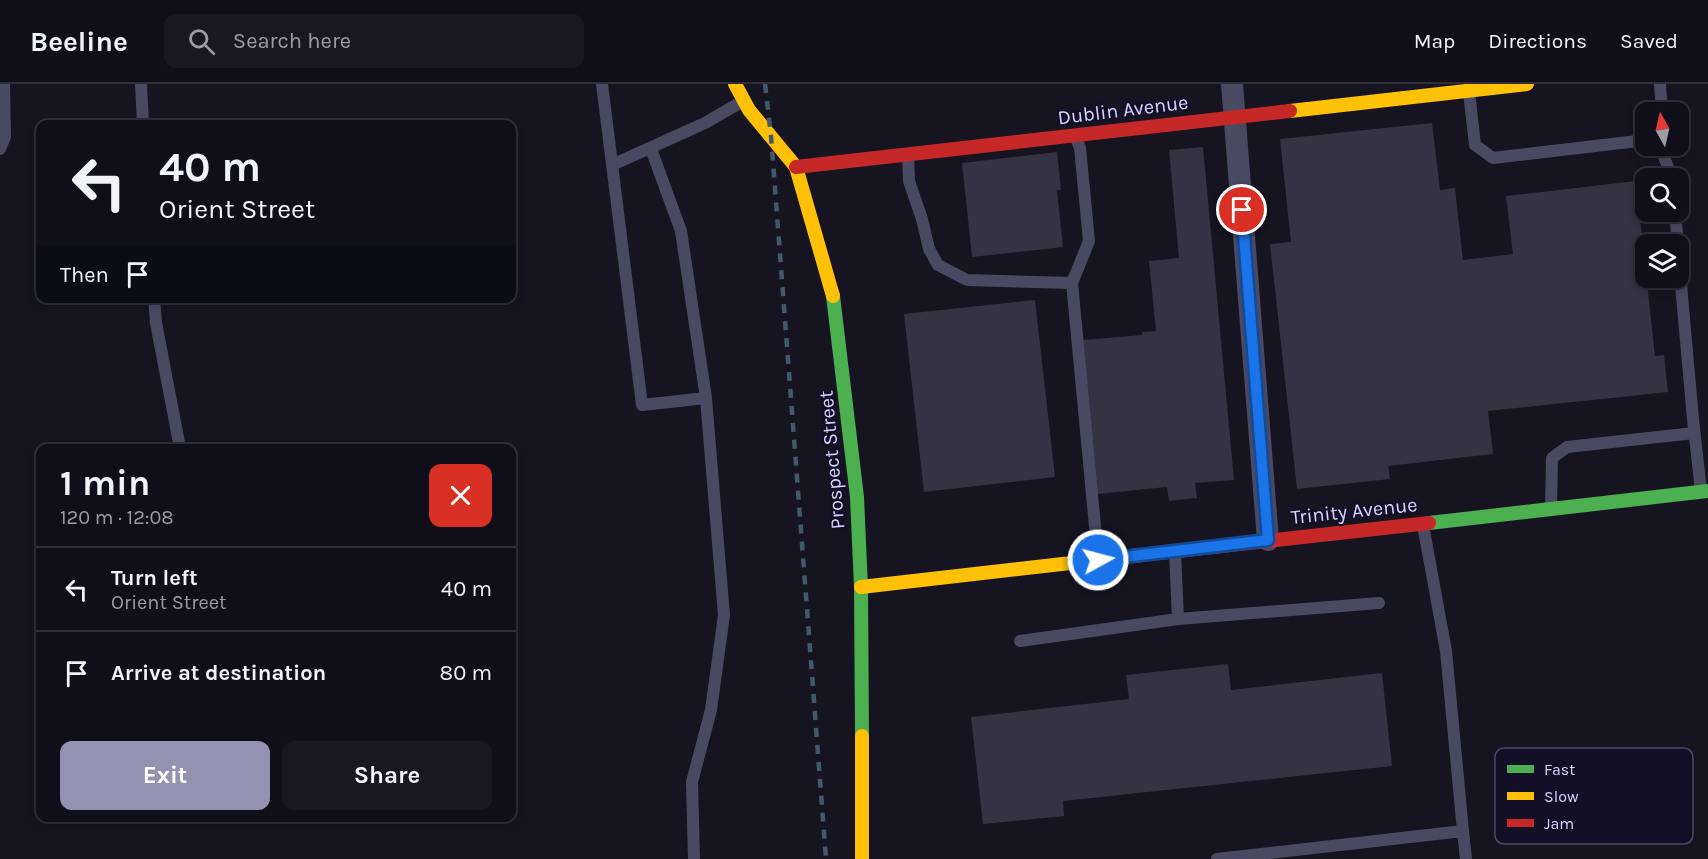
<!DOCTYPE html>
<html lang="en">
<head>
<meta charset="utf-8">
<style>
  body { margin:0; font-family:Karla,sans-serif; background:#191822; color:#f1f3f6; height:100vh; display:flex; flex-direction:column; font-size:22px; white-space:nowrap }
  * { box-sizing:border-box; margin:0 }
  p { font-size:20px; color:#9c9ca2 }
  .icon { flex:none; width:33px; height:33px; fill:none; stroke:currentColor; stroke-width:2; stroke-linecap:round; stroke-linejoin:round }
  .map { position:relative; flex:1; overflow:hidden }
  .details { position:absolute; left:36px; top:360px; width:480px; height:378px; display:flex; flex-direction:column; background:#100f19; border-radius:12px; box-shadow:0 3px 9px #0003,0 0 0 2px #302f38 }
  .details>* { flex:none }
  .hud { position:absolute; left:36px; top:36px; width:480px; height:183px; border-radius:12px; box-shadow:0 3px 9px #0003,0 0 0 2px #302f38; background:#100f19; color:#f1f3f6; overflow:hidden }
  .needle { width:39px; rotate:352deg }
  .buttons { position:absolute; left:1635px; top:18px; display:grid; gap:12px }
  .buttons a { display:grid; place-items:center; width:54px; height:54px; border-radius:12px; background:#100f19; box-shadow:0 3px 9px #0003,0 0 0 2px #302f38; font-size:30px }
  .pin { position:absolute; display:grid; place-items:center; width:51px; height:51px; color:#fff; margin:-26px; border:3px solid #fff; border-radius:50%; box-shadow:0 2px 6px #0007 }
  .me { position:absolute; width:66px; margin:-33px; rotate:83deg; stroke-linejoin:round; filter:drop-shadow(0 0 4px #0008) }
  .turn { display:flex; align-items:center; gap:21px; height:126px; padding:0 24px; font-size:27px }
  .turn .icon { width:78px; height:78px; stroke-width:2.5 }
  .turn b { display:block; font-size:42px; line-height:51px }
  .then { display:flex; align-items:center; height:57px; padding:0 24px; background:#0003; gap:12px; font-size:22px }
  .round { display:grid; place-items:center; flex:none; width:63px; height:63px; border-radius:12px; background:#191822 }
  .headline { display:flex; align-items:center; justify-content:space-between; height:102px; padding:0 24px }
  h1 { font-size:36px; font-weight:700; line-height:45px }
  .action { display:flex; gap:12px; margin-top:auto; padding:12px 24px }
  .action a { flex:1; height:69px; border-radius:12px; background:#9591b1; color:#fff; font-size:24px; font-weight:700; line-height:69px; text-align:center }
  .action a+a { background:#191822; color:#f1f3f6 }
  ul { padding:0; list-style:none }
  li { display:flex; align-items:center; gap:18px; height:84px; padding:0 24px; border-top:2px solid #302f38 }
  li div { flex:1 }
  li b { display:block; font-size:22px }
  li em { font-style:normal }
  header { display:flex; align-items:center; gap:36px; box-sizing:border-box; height:84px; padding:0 30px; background:#100f19; border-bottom:2px solid #302f38 }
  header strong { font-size:28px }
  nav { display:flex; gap:33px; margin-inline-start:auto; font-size:21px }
  .search { width:420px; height:54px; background:#191822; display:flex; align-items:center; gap:15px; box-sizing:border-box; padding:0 21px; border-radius:12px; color:#9c9ca2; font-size:22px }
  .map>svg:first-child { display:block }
</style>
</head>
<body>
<header>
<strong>Beeline</strong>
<div class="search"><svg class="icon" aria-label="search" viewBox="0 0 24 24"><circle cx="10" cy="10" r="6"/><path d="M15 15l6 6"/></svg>Search here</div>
<nav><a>Map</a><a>Directions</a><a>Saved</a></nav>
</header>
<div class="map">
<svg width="1708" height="775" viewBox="0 0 1708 775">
  <rect width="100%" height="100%" fill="#161421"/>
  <!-- building -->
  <path fill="#343243" d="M1432 39 1440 106 1455 104 1463 176 1513 170 1506 112 1636 97 1655 272 1664 271 1668 308 1488 327 1493 370 1388 382 1390 395 1297 405 1270 160 1291 158 1280 55Z
    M1203 63 1234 396 1195 399 1197 414 1169 417 1167 403 1097 410 1083 256 1142 251V248L1156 247 1149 177 1179 174 1169 66Z
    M1057 68 1061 106H1057L1063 163 972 173 962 79Z
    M1035 216 1055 393 924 408 904 230Z
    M1228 580 1231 606 1382 589 1392 682 1063 717 1064 732 983 740 971 633 1129 615 1126 591Z"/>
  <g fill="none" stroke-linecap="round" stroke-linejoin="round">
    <!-- lane -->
    <path stroke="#4a4962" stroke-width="12" d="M141 0 143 40
      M602 0 642 321 706 314
      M1660 0 1662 28
      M1469 8 1475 61 1493 74 1646 56
      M1076 54 1080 64 1089 157 1072 199 1098 474
      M1660 62 1672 94
      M0 65 5 53 4 0
      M651 65 681 147 706 314 724 531 711 626 692 698 694 775
      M908 70 909 97 922 135 929 165 938 181 967 196 1072 199
      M612 81 705 39 743 17
      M1675 128 1678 160
      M1678 167 1693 335 1701 407
      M154 214 156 239 180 364
      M1551 424 1552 374 1567 363 1694 349
      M1175 468 1178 535
      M1020 557 1178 535 1379 519
      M1463 747 1466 775
      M1217 775 1463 747 1446 567 1423 441"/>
    <!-- street -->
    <path stroke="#4a4962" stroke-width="22" d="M1232 0 1268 456"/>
    <!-- fast -->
    <path stroke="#4caf50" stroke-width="14" d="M833 212 857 413 861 503 862 652
      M1429 439 1708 407"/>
    <!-- slow -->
    <path stroke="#ffc107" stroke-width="14" d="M735 0 749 26 796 83 833 212
      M1290 27 1527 0
      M861 503 1141 471
      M862 652V775"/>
    <!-- jam -->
    <path stroke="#c62828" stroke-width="14" d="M796 83 1290 27
      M1141 471 1429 439"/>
    <!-- rail -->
    <path stroke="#43596b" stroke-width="4.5" stroke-dasharray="9 8" stroke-linecap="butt" d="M765 0 771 52 826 775"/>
  </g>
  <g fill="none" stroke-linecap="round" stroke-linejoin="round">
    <defs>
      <path id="route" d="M1098 476 1268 456 1242 126"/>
    </defs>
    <!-- route casing -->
    <use href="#route" stroke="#114b97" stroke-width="15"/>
    <!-- route -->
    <use href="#route" stroke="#1a73e8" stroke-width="10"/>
  </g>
  <g text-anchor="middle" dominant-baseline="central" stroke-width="4.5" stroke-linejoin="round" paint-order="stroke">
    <!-- street labels -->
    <g font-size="20" fill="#d9d4ff" stroke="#130f26">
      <text transform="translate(1123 26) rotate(-7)">Dublin Avenue</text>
      <text transform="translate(832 376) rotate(-95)">Prospect Street</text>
      <text transform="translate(1354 427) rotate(-6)">Trinity Avenue</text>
    </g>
  </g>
  <!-- legend -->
  <rect x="1495" y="664" width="198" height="96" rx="9" fill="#130f26" stroke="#4e4a67" stroke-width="1.5"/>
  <rect x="1507" y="681" width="27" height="8" fill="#4caf50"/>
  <rect x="1507" y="708" width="27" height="8" fill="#ffc107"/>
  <rect x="1507" y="735" width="27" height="8" fill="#c62828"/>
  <g font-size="16" fill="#d9d4ff">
    <text x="1544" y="691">Fast</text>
    <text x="1544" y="718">Slow</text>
    <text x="1544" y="745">Jam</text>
  </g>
</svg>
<div class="buttons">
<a><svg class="needle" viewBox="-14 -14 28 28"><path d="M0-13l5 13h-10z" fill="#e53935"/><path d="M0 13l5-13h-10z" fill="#9c9ca2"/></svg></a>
<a><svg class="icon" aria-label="search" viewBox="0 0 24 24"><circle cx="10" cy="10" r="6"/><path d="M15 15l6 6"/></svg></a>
<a><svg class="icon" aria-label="layers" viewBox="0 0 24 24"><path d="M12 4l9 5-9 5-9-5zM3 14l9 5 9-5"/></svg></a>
</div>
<div class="pin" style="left:1242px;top:126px;background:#d93025"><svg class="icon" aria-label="arrive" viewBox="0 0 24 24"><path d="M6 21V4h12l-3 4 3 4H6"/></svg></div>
<svg class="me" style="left:1098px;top:476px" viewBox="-20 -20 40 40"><circle r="17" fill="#1a73e8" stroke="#fff" stroke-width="3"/><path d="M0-11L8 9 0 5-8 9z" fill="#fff"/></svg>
<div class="hud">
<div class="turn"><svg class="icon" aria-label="left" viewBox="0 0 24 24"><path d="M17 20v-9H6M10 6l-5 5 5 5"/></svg><div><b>40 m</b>Orient Street</div></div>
<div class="then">Then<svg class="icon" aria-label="arrive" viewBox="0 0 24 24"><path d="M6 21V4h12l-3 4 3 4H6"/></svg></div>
</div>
<section class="details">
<div class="headline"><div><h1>1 min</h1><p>120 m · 12:08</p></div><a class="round" style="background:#d93025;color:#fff"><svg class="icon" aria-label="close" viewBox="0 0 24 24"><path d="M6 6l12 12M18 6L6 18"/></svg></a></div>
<ul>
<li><svg class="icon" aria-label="left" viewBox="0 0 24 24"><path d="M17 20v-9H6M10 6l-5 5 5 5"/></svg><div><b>Turn left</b><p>Orient Street</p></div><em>40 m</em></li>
<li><svg class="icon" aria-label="arrive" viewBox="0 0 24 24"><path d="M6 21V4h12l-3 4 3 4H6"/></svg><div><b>Arrive at destination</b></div><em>80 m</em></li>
</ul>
<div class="action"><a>Exit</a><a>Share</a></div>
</section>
</div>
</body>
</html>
